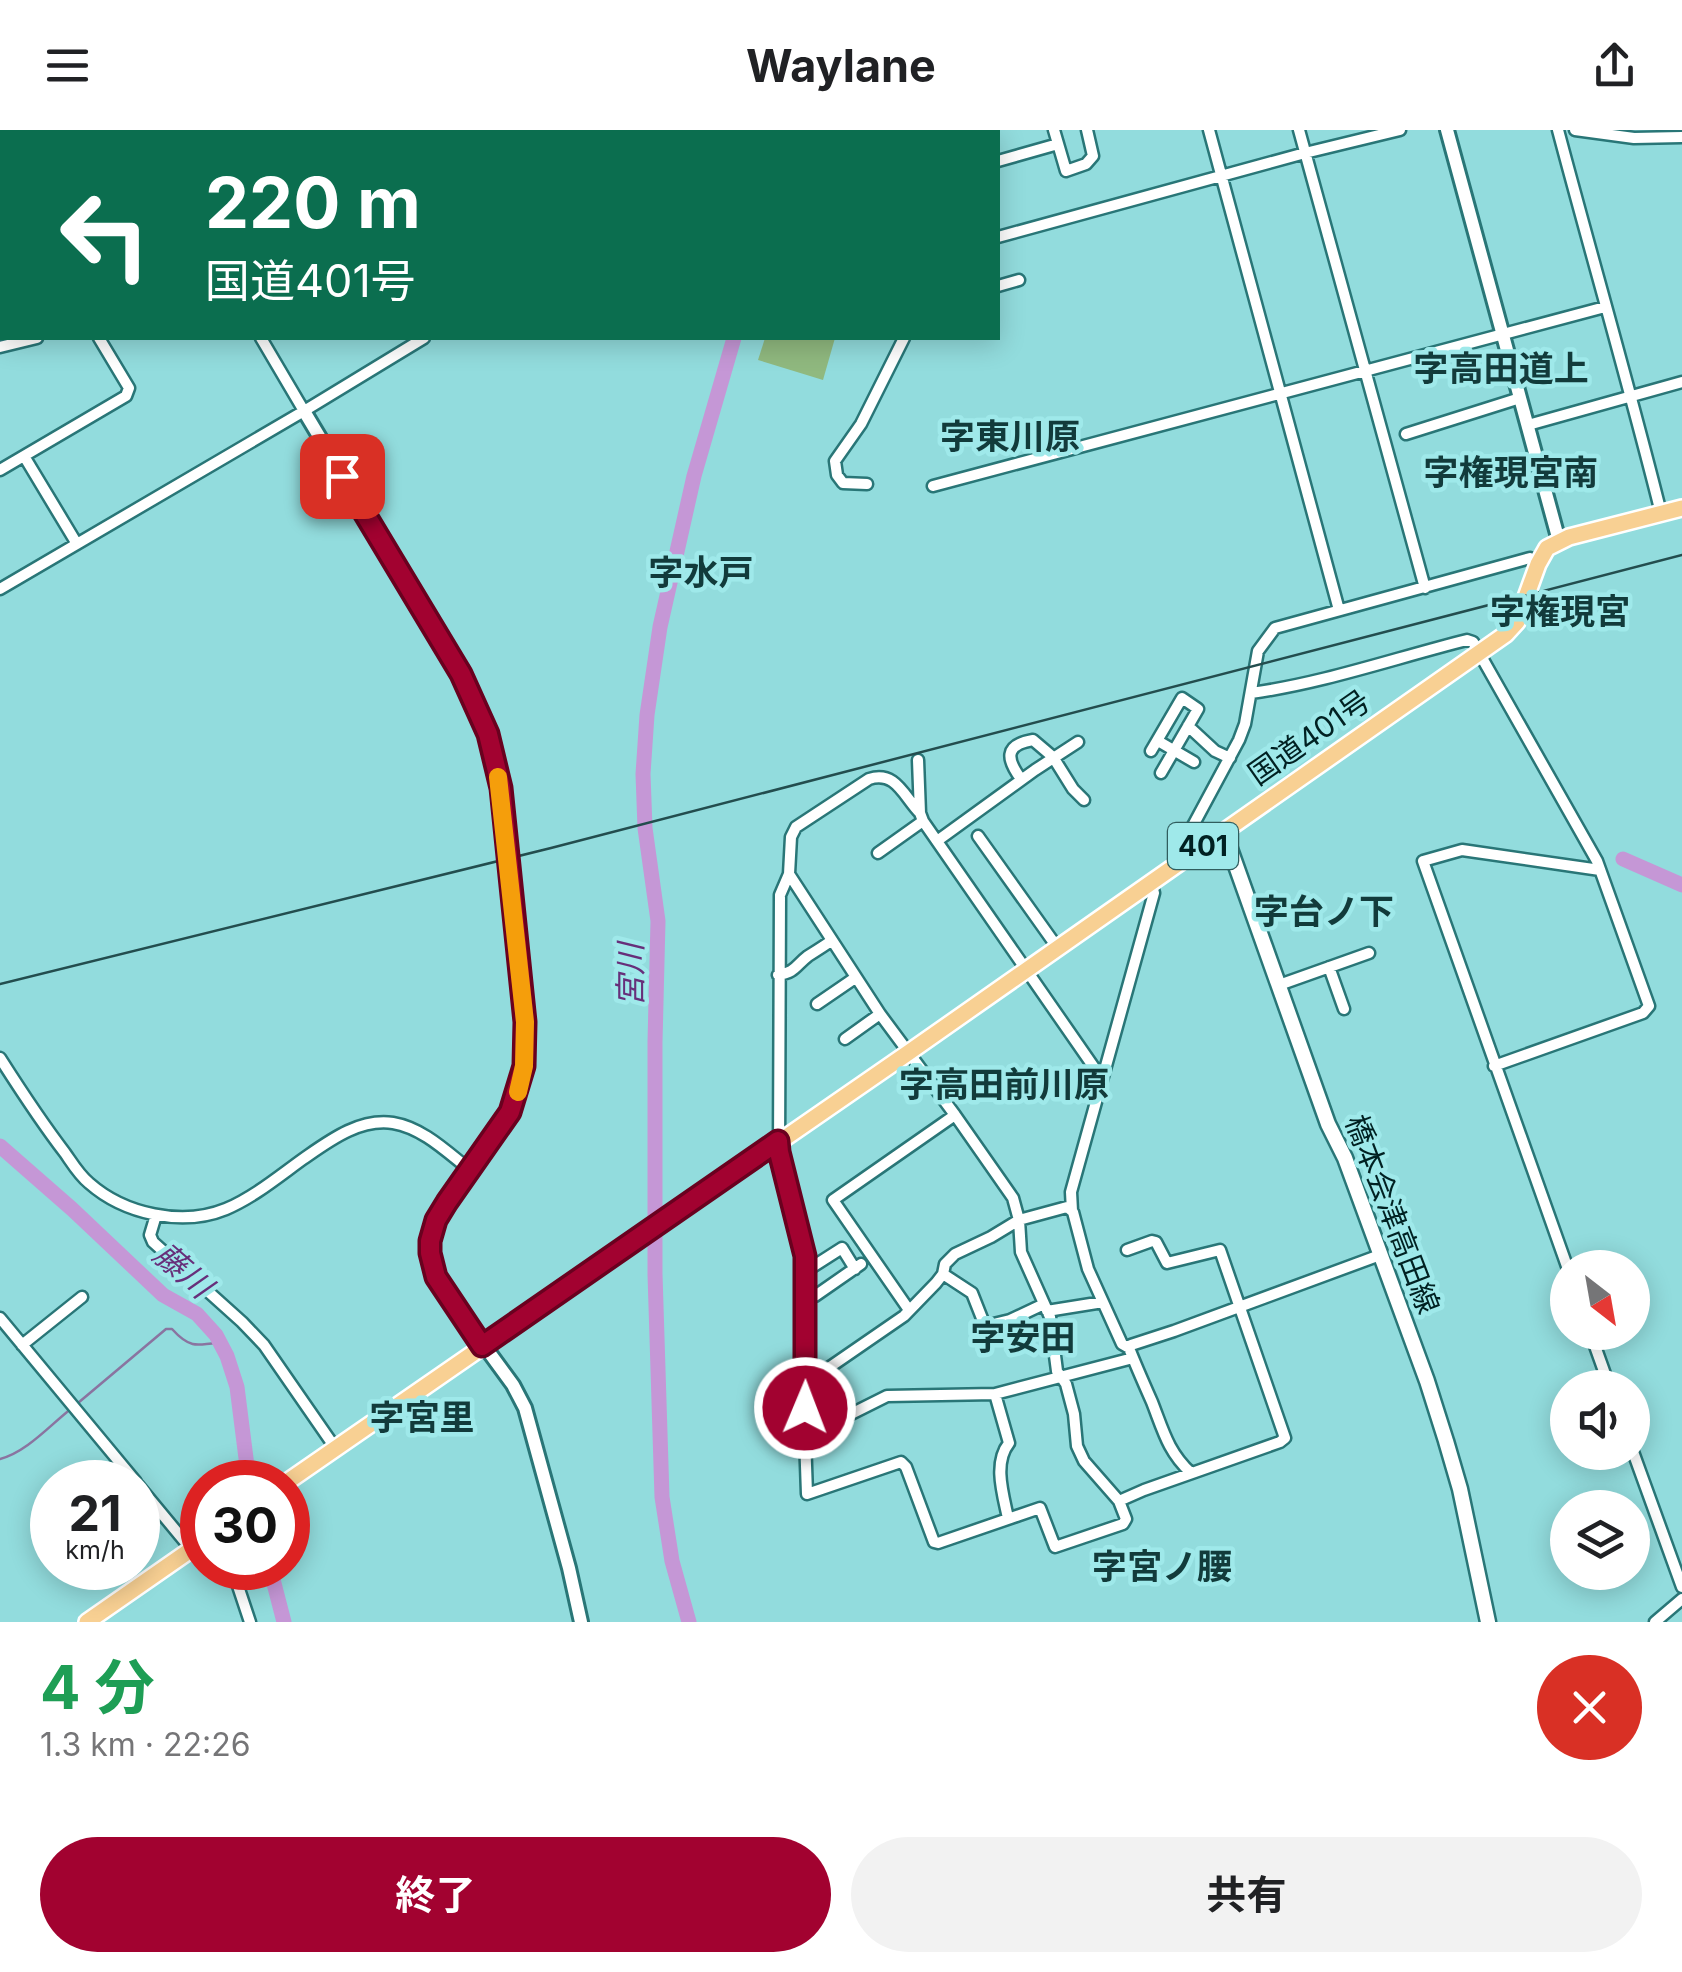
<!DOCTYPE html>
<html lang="ja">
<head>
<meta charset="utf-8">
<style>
  body { margin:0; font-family:Inter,"Noto Sans JP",sans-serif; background:#f2f2f2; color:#202124; height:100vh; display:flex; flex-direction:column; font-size:38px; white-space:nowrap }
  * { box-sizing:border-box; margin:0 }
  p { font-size:32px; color:#757577 }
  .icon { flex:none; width:55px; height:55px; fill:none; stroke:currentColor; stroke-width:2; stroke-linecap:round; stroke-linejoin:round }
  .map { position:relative; height:1492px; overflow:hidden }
  .details { display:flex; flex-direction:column; background:#fff; flex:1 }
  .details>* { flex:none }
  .top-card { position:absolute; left:0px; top:0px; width:1000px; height:210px; box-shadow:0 5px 25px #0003; background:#0b6e4f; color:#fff; overflow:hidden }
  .needle { width:65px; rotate:149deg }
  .buttons { position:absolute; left:1550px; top:1120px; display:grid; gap:20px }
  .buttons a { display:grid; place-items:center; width:100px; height:100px; border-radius:50%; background:#fff; box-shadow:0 5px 25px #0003; font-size:50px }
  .speed { position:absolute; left:30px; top:1330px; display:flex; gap:20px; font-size:50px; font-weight:700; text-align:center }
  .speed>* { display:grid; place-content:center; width:130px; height:130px; border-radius:50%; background:#fff; box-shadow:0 5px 25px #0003; line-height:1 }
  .speed small { font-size:25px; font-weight:400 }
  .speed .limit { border:15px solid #d22; background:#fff; color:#111 }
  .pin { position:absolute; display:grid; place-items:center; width:85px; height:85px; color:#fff; margin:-42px; border-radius:20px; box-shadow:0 5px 15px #0006 }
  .me { position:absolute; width:110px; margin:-55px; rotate:1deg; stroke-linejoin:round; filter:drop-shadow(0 0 8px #0008) }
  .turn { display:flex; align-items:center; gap:35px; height:210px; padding:0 40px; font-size:45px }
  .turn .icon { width:130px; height:130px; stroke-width:2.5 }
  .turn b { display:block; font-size:70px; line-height:85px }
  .round { display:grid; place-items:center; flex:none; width:105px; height:105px; border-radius:52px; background:#f2f2f2 }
  .overview { display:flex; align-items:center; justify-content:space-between; height:170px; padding:0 40px }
  h1 { font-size:60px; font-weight:700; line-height:75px; color:#1e9e55 }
  .primary-button { display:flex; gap:20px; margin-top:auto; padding:20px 40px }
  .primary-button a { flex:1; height:115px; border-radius:60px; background:#a20230; color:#fff; font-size:40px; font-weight:700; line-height:115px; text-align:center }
  .primary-button a+a { background:#f2f2f2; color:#202124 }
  header { display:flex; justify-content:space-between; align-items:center; height:130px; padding:0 40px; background:#fff; font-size:45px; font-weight:700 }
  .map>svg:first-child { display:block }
</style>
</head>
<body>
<header><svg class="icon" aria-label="menu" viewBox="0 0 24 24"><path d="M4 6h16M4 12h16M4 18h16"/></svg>Waylane<svg class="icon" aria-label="share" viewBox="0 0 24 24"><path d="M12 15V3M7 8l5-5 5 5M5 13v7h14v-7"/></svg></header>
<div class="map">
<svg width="1682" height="1492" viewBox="0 0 1682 1492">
  <rect width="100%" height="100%" fill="#92dcdd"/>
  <!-- green -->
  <path fill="#90b97f" d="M765 208H835L823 250 758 230Z"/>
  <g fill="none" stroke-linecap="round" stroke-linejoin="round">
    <!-- stream -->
    <path stroke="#8a74a0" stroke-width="2.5" d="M78 1273 166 1199H172C189 1218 196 1216 220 1212
      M0 1329C27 1322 50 1295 72 1278"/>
    <!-- river -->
    <path stroke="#c597d6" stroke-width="15" d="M814 2 815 0
      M1623 729 1682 755
      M0 1016 72 1079 163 1165 197 1184 216 1205 227 1226 237 1257 249 1352
      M270 1438 284 1492
      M689 1492 672 1431 662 1367 655 1144V912L658 791 645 698 643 644 647 585 660 497 694 346 734 208"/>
    <defs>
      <path id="minor" d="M140 0 141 2
        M1054 0 1066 41 1086 34 1093 26 1087 0
        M1209 0 1339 480
        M1299 0 1425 458
        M1558 0C1592 128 1629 255 1661 383
        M1575 0 1634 8 1682 7
        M121 2 125 0
        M714 2 715 0
        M978 2V0
        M998 31 1058 14
        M0 75 2 73
        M998 107 1305 23 1400 0
        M998 156 1019 150
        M261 208 304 281
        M0 217 37 208
        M1528 295 1682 252
        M1406 304 1520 268
        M24 326 77 414
        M0 340 126 266 129 258 99 208
        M867 354 843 353 837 345 835 331 861 294 904 208
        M933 356 1605 177
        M0 459 304 281 424 208
        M1251 563C1324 553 1395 528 1467 510L1473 512 1597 731 1649 876 1643 883 1494 936
        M1188 596 1215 621 1230 628
        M1158 611 1194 632
        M1151 621 1182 568 1198 579 1161 643
        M918 630 920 683 923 691 1102 949
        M1021 649C1007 630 1003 615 1033 610L1053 627 1073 659 1084 670
        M920 683C904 667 896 640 869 649L796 697 791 707 789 744 880 884 955 985 1013 1068 1019 1090 1021 1122 1050 1187 1057 1241 1066 1254 1074 1284 1077 1316 1084 1331 1119 1371 1144 1360 1280 1312 1285 1308 1220 1120 1167 1133 1156 1112 1152 1111 1127 1120
        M978 706 1057 817
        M937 711 1035 640 1078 612
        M878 723 923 691
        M1175 734 1174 731 1239 610 1245 594 1258 521 1275 498 1530 428
        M789 744 780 765 779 1022 805 1126 806 1141 805 1307 807 1364 901 1332 906 1337 934 1412 938 1413 1040 1378 1055 1417 1123 1394 1126 1389 1119 1371
        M1329 837 1344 879
        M778 845C796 842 795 836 808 826 816 821 824 816 831 811
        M1279 855 1369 823
        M817 874 855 848
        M845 909 880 884
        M0 928C21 961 42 993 65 1023 72 1033 79 1045 89 1053 124 1084 182 1097 226 1079 254 1067 278 1047 303 1029 329 1011 359 988 393 993 423 998 447 1022 470 1040
        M1072 1081 1071 1062 1154 763 1151 752
        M156 1085 150 1105 153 1112 242 1192 264 1215 336 1319
        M1568 1139 1423 731 1462 720 1600 740
        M806 1141 842 1118 855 1139
        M943 1144 972 1163 985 1196 1010 1190 1044 1174
        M806 1169 815 1166 861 1134
        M909 1180 833 1070 955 985
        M1047 1181 1103 1172
        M0 1188 136 1352
        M1590 1202 1610 1258
        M22 1215 82 1167
        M806 1249 814 1248 904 1186 936 1153 943 1144 945 1134 955 1124 991 1107 1019 1090 1067 1077 1073 1082 1088 1139 1122 1214 1129 1218
        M995 1264 1009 1313C993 1333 1003 1364 1008 1388
        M805 1307 887 1266 995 1264 1133 1228
        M1632 1319 1682 1457
        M1191 1343C1168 1322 1163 1300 1152 1272 1144 1254 1136 1236 1129 1218L1131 1215 1174 1201 1380 1125
        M138 1355 191 1419
        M232 1438 250 1492
        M1655 1492 1682 1469"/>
      <path id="tertiary" d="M1447 0 1559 411
        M304 281 461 544 488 604 501 659 525 892 524 936 510 982 436 1090 430 1111V1123L442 1158 513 1255 525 1278 569 1438 581 1492"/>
      <path id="secondary" d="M1224 702 1328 994 1345 1028 1427 1251 1446 1311 1460 1359 1488 1492"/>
      <path id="trunk" d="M287 1352 908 923 1506 504 1517 492 1538 434 1547 418 1569 407 1682 378
        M87 1492 202 1412"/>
    </defs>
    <!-- minor casing -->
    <use href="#minor" stroke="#297677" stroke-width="15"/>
    <!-- tertiary casing -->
    <use href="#tertiary" stroke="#297677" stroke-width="18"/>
    <!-- secondary casing -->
    <use href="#secondary" stroke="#297677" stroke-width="19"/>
    <!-- trunk casing -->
    <use href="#trunk" stroke="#fff" stroke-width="20"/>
    <!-- minor -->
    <use href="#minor" stroke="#fff" stroke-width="10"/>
    <!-- tertiary -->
    <use href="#tertiary" stroke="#fff" stroke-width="12"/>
    <!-- secondary -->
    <use href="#secondary" stroke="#fff" stroke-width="14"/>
    <!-- trunk -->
    <use href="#trunk" stroke="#f8d093" stroke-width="15"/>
    <!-- rail -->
    <path stroke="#234d4e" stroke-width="2.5" d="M0 854 551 718 1682 425"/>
  </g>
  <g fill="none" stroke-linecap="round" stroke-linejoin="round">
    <defs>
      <path id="route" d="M342 346 461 544 488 604 501 658 525 892 524 936 510 982 447 1072 436 1090 430 1111V1123L436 1147 482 1216 778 1011 779 1022 805 1126V1278"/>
    </defs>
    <!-- route casing -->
    <use href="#route" stroke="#69011f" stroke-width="25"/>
    <!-- route -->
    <use href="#route" stroke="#a20230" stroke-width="18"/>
    <!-- slow -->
    <path stroke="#f59e0b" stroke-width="18" d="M498 647 525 892 524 936 518 962"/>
  </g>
  <g text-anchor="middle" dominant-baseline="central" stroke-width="9" stroke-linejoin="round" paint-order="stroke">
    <!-- shield labels -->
    <rect fill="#9fe9ea" stroke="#305d5e" stroke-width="2.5" x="1168" y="693" width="70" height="46" rx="8"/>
    <g font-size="28" font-weight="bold" fill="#012122">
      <text x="1203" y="716">401</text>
    </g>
    <!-- street labels -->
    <g font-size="30" fill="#012122" stroke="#9fe9ea">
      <text transform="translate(1309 607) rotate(-35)">国道401号</text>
      <text transform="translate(1393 1084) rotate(69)">橋本会津高田線</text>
    </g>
    <!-- water labels -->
    <g font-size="32" font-style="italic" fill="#672f7a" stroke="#9fe9ea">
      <text transform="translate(630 845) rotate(-90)">宮川</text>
      <text transform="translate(183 1140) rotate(41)">藤川</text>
    </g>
    <!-- quarter labels -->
    <g font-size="35" font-weight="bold" fill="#123b3b" stroke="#9fe9ea">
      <text x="1501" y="238">字高田道上</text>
      <text x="1010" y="306">字東川原</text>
      <text x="1511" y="342">字権現宮南</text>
      <text x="701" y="442">字水戸</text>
      <text x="1560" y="481">字権現宮</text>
      <text x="1324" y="781">字台ノ下</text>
      <text x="1004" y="954">字高田前川原</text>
      <text x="1023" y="1207">字安田</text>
      <text x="422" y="1287">字宮里</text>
      <text x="1162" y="1436">字宮ノ腰</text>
    </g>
  </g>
</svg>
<div class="buttons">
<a><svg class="needle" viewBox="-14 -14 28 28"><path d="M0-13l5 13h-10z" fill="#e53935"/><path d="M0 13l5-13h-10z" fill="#757577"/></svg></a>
<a><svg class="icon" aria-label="sound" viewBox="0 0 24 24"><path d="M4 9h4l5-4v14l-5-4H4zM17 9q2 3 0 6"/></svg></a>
<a><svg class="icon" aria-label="layers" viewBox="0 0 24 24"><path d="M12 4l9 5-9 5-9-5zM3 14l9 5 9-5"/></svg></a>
</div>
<div class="speed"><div>21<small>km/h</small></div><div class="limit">30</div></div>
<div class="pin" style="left:342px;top:346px;background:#d93025"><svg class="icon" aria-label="arrive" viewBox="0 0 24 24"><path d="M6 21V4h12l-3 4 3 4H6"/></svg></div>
<svg class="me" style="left:805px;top:1278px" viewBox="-20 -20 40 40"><circle r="17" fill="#a20230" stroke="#fff" stroke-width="3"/><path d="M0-11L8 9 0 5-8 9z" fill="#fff"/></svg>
<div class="top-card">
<div class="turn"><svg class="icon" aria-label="left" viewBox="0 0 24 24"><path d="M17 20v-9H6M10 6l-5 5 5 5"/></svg><div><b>220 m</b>国道401号</div></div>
</div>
</div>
<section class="details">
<div class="overview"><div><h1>4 分</h1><p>1.3 km · 22:26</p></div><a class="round" style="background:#d93025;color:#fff"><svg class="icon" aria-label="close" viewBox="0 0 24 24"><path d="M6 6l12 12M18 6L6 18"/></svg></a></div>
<div class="primary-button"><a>終了</a><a>共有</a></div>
</section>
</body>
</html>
